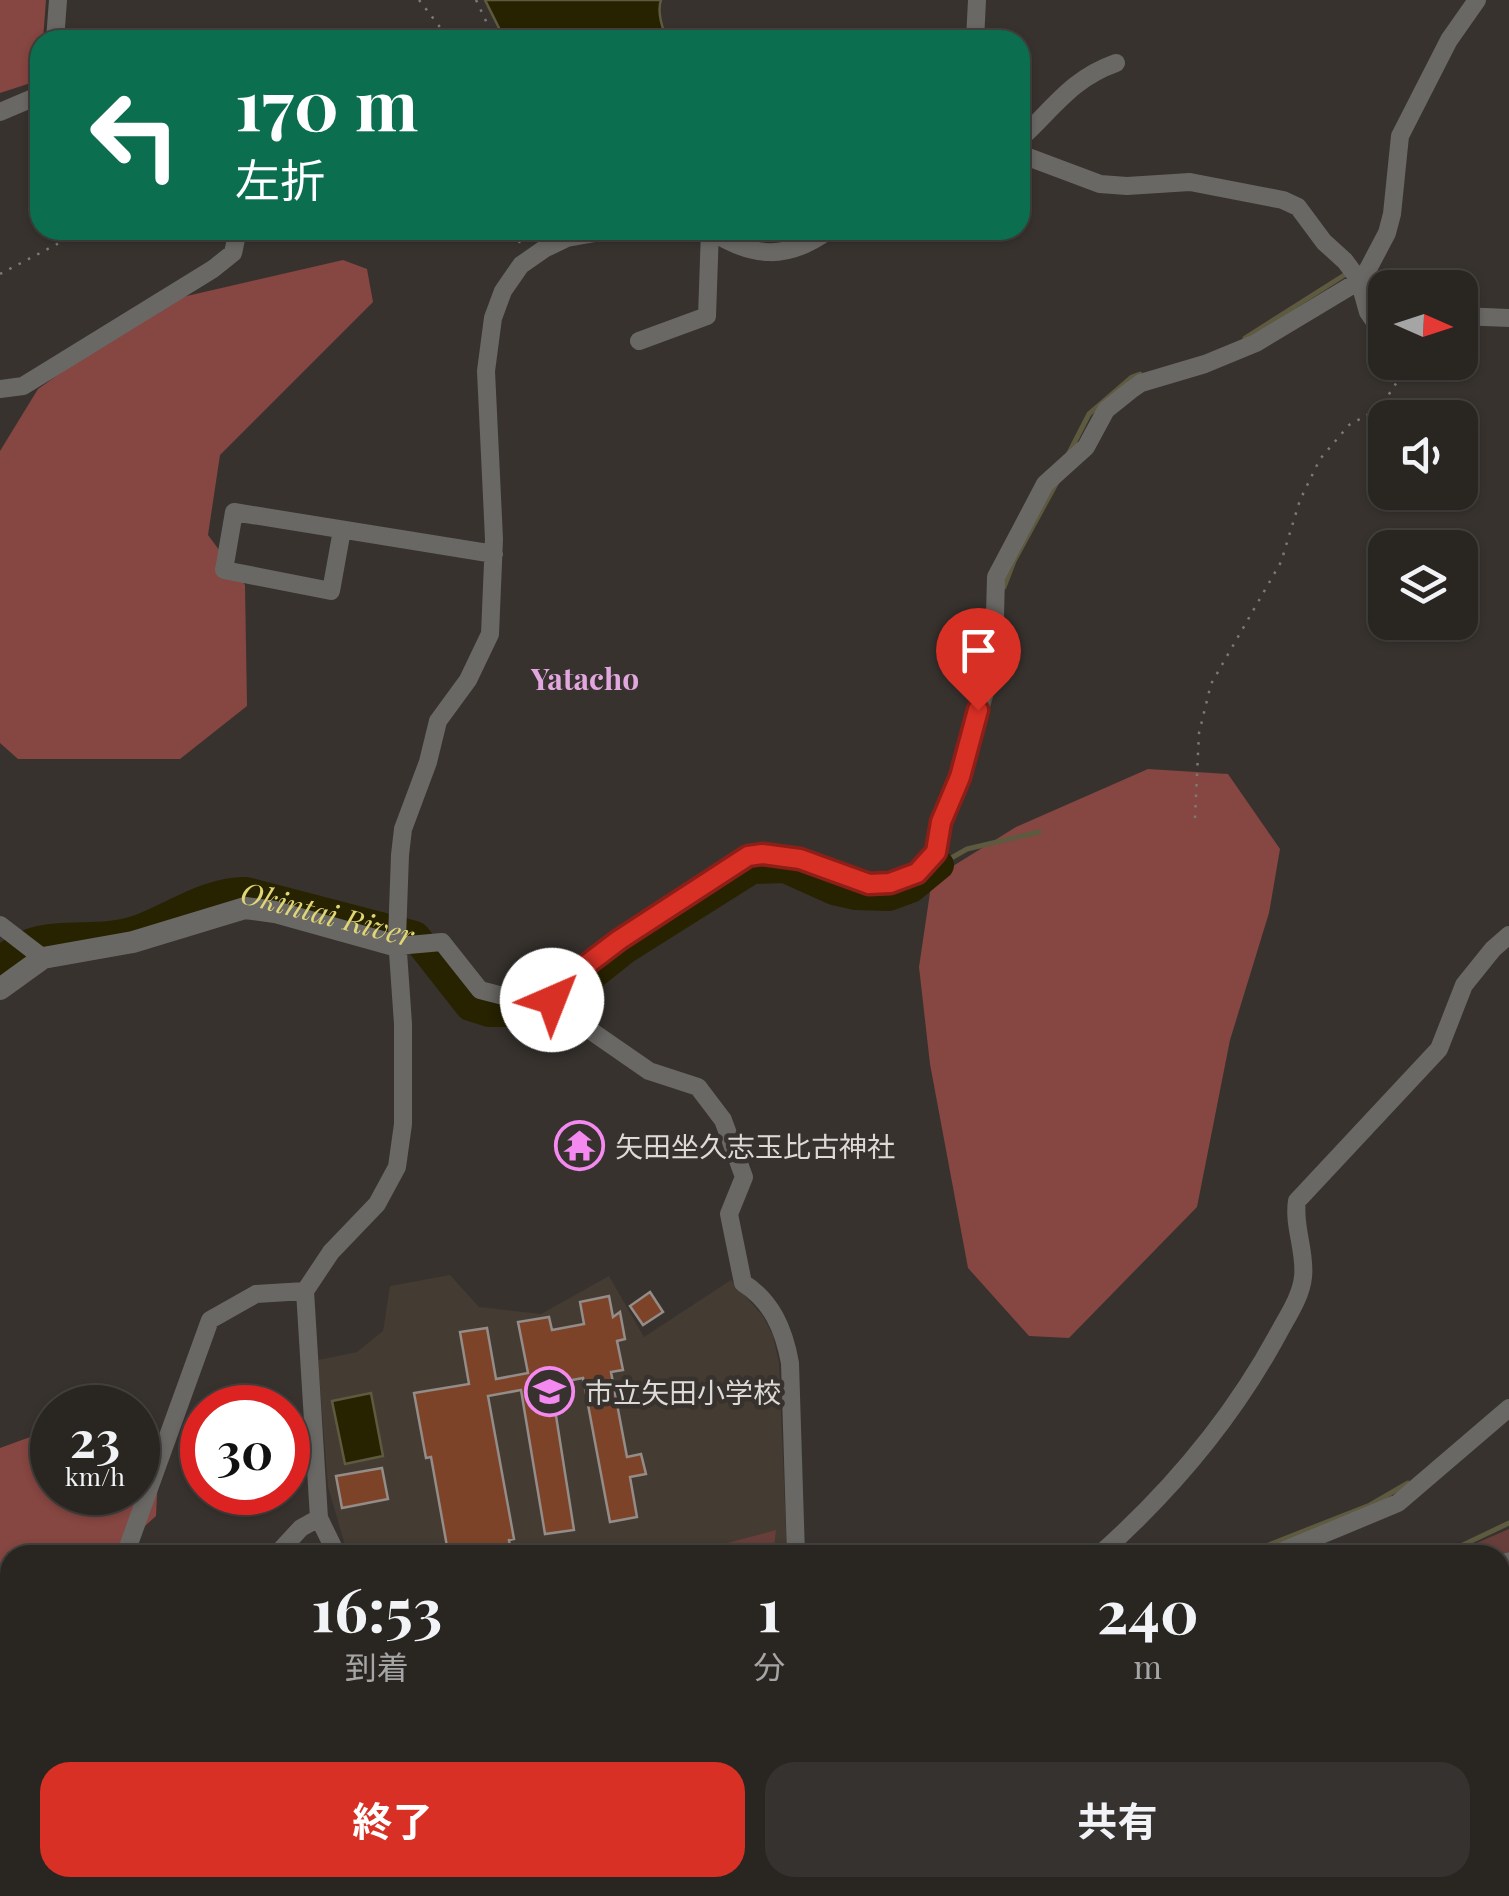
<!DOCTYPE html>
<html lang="ja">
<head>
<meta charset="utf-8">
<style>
  body { margin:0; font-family:"Playfair Display","Noto Sans JP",serif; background:#35322f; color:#f1f3f6; height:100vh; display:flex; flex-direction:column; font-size:38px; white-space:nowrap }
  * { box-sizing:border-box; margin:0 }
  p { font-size:32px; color:#a5a5a5 }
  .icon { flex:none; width:55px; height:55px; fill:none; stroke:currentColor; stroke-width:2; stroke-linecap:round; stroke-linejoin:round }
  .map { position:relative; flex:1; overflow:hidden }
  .panel { position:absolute; left:0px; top:1545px; width:1510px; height:352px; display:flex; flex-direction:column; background:#292622; border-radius:30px 30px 0 0; box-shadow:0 2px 8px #0004,0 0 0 2px #454340 }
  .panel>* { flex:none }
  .top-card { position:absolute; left:30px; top:30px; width:1000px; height:210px; border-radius:30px; box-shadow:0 2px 8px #0004,0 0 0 2px #454340; background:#0b6e4f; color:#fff; overflow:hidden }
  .needle { width:65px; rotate:93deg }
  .controls { position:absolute; left:1368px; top:270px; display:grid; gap:20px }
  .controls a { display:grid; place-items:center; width:110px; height:110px; border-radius:20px; background:#292622; box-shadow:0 2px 8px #0004,0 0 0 2px #454340; font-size:50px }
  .speed { position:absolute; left:30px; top:1385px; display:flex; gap:20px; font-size:50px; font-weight:700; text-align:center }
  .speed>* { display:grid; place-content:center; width:130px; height:130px; border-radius:50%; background:#292622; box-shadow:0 2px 8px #0004,0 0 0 2px #454340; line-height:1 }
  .speed small { font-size:25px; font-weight:400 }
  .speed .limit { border:15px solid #d22; background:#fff; color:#111 }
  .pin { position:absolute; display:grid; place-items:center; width:85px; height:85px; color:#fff; margin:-102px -42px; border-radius:50% 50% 50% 0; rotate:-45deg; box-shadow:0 0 10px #0007 }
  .pin .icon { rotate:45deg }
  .me { position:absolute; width:110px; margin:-55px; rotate:44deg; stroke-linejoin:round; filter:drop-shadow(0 0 8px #0008) }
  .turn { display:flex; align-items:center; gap:35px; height:210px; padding:0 40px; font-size:45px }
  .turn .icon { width:130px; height:130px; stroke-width:2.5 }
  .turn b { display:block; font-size:70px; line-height:85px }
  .eta { display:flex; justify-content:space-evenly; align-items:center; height:170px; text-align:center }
  .eta b { font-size:60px; font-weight:700; line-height:70px }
  .action { display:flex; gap:20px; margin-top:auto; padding:20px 40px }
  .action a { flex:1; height:115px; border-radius:30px; background:#d93025; color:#fff; font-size:40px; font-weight:700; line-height:115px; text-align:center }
  .action a+a { background:#35322f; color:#f1f3f6 }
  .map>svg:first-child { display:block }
</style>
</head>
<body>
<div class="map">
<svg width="1509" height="1896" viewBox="0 0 1509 1896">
  <rect width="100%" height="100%" fill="#37322e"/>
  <!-- built -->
  <path fill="#443b32" d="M450 1275 479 1307 541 1314 609 1276 644 1337 731 1280 763 1316 773 1336 779 1363 787 1555H348L328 1487 318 1360 357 1352 383 1331 390 1286Z"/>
  <!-- green -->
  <path fill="#673e3a" d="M1509 1529V1896H999L1007 1888H1500V1555H1449Z
    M776 1530 773 1555H682Z"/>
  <!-- forest -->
  <path fill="#864641" d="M0 0H46L43 40H40V80L0 93Z
    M343 260 367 269 373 302 220 455 208 535 245 585 247 706 180 759H18L0 743V451L38 389 161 302Z
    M1148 769 1228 774 1280 849 1269 913 1230 1040 1197 1207 1069 1338 1029 1336 968 1268 930 1064 919 967 932 879 1016 827Z
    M138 1410 160 1435 156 1516 114 1554 10 1555V1566L0 1567V1448L52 1429V1492H138Z
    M1509 1656V1896H1126L1136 1888H1500V1659Z
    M381 1888H499L501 1896H366Z
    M520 1888H948L942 1896H522Z"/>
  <!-- water -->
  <path fill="#272300" stroke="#5d5a40" stroke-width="2.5" d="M485 0H661C657 11 662 31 669 40H505Z
    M371 1393 383 1456 345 1464 332 1401Z"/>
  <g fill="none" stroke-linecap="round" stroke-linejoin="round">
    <!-- stream -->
    <path stroke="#5d5a40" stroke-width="5" d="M1245 338 1346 274
      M1069 453 1089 414 1132 377 1140 374
      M1004 587 1014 561 1057 482
      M972 763 996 677
      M939 865 967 849 1039 832
      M1243 1555 1370 1505 1408 1483
      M1442 1555 1509 1523
      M335 1896 346 1888"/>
    <!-- river -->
    <path stroke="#272300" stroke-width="30" id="s1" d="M0 963C40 922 90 947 138 930 173 917 209 891 246 892L415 936 470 1006 489 1012H524L541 1009 565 997 625 949 752 869 785 868 834 890 856 895 889 896 911 888 939 865"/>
  </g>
  <!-- building -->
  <path fill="#7c4328" stroke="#938c88" stroke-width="2.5" d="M650 1292 663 1312 643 1325 630 1306Z
    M609 1296 613 1317 620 1312 625 1339 617 1341 623 1370 611 1372 627 1457 641 1454 646 1474 630 1477 637 1517 610 1522 583 1378 551 1384 574 1530 545 1534 521 1390 488 1396 514 1539 509 1540 511 1551 487 1555H453L452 1551 448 1552 431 1457 426 1458 414 1393 469 1384 460 1332 487 1328 496 1379 528 1373 518 1322 549 1317 552 1330 584 1324 580 1302Z
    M382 1468 388 1499 342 1508 336 1476Z"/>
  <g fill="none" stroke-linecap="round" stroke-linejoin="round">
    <!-- path -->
    <path stroke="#7d7976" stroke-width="2.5" stroke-dasharray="2.5 8" stroke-linecap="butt" d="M419 0 443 31 441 40
      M476 0 495 40
      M519 243 524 230
      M0 274 84 230
      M1195 818 1199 733 1211 684 1281 562 1300 500 1320 459 1349 425 1380 408 1410 362"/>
    <!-- service -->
    <path stroke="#696865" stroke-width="9" d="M1500 1559 1509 1557
      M1500 1635 1509 1629
      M1110 1896 1114 1888"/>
    <!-- minor -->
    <path stroke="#696865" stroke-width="18" d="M55 40 58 0
      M975 40 977 0
      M0 112 40 95
      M1020 139C1054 108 1071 79 1116 63
      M1020 154 1100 184 1127 186 1190 182 1283 200 1298 207 1324 242 1345 261 1359 280 1368 312 1385 337
      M709 230C752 258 787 261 829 230
      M1460 316 1509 318
      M639 341 707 316 710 230
      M0 389 23 386 213 269 233 253 238 230
      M342 530 331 591 224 570 234 512 494 554
      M0 925 43 958
      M397 946 442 942 480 990 515 999 548 994 619 940 748 856 762 854 800 859 869 884 907 878 929 863 936 852 941 822 960 777 994 653 996 577 1045 484 1086 447 1106 410 1131 390 1141 383 1205 364 1256 343 1354 284 1367 271 1387 233 1392 214 1400 136 1449 40 1477 0
      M548 994 558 1008 649 1071 698 1087 723 1120 744 1177 729 1214 743 1283C772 1301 784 1330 790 1363L796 1555
      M125 1555 210 1320 256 1294 305 1291
      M276 1555 301 1528 319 1518
      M337 1555 319 1518 305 1291 331 1252 377 1204 397 1167 403 1124V1024L397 938 400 855 403 829 428 762 438 721 468 680 490 634 494 539 486 371 493 318 503 291 521 265 544 249 567 238 612 230
      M1099 1555C1171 1491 1232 1419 1278 1334 1287 1317 1301 1297 1303 1277 1306 1252 1293 1226 1297 1201L1439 1049 1464 985 1493 949 1509 935
      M1273 1555 1398 1503 1509 1408
      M0 1842 10 1819
      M318 1896 328 1888"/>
    <!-- tertiary -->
    <path stroke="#696865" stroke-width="22" d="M0 989 43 958 133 942 245 908 275 912 397 946
      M975 1896 980 1888"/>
  </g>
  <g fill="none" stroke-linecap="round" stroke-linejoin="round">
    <defs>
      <path id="route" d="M552 1000 548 994 619 940 748 856 762 854 800 859 869 884 890 883 917 873 936 852 941 822 960 777 978 710"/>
    </defs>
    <!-- route casing -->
    <use href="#route" stroke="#8d1f18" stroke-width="25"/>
    <!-- route -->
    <use href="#route" stroke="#d93025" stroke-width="18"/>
  </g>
  <!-- icons -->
  <defs>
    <symbol id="temple-ring" viewBox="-11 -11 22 22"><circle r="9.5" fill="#37322e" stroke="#f489f0" stroke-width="1.5"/><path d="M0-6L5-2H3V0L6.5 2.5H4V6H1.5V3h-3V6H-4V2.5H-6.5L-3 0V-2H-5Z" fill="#f489f0"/></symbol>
    <symbol id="school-ring" viewBox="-11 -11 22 22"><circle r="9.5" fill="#37322e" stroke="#f489f0" stroke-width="1.5"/><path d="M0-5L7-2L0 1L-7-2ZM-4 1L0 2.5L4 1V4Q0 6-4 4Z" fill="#f489f0"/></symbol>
  </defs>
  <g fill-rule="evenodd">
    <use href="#temple-ring" x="552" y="1118" width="55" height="55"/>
    <use href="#school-ring" x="522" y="1364" width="55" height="55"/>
  </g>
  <g text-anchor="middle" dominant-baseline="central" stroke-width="9" stroke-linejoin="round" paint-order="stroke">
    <!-- poi labels -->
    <g font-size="28" fill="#dcd9d6" stroke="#37322e" text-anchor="start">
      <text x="615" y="1145">矢田坐久志玉比古神社</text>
      <text x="585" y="1391">市立矢田小学校</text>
    </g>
    <!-- neighbourhood labels -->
    <g font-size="30" font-weight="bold" fill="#e2a7df" stroke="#37322e">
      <text x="585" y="678">Yatacho</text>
    </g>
    <!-- water labels -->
    <g font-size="30" font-style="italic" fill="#e1d676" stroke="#37322e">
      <text stroke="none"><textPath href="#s1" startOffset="345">Okintai River</textPath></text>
    </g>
  </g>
</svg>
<div class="controls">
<a><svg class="needle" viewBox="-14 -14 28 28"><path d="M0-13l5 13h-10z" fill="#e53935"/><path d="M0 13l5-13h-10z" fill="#a5a5a5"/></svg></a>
<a><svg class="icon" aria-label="sound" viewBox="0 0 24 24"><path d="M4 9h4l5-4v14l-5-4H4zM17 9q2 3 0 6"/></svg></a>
<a><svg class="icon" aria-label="layers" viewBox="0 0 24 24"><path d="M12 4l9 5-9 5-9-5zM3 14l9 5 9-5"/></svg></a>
</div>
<div class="speed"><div>23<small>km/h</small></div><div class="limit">30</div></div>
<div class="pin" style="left:978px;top:710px;background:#d93025"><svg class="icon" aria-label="arrive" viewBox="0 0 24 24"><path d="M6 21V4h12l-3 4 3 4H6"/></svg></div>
<svg class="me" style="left:552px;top:1000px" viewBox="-20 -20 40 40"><circle r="19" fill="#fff"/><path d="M0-13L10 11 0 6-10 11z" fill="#d93025"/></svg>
<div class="top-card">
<div class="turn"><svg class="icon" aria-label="left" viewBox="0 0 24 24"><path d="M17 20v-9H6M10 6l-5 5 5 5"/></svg><div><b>170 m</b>左折</div></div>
</div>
<section class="panel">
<div class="eta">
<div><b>16:53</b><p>到着</p></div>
<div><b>1</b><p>分</p></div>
<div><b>240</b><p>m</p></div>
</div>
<div class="action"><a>終了</a><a>共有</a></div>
</section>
</div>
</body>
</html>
